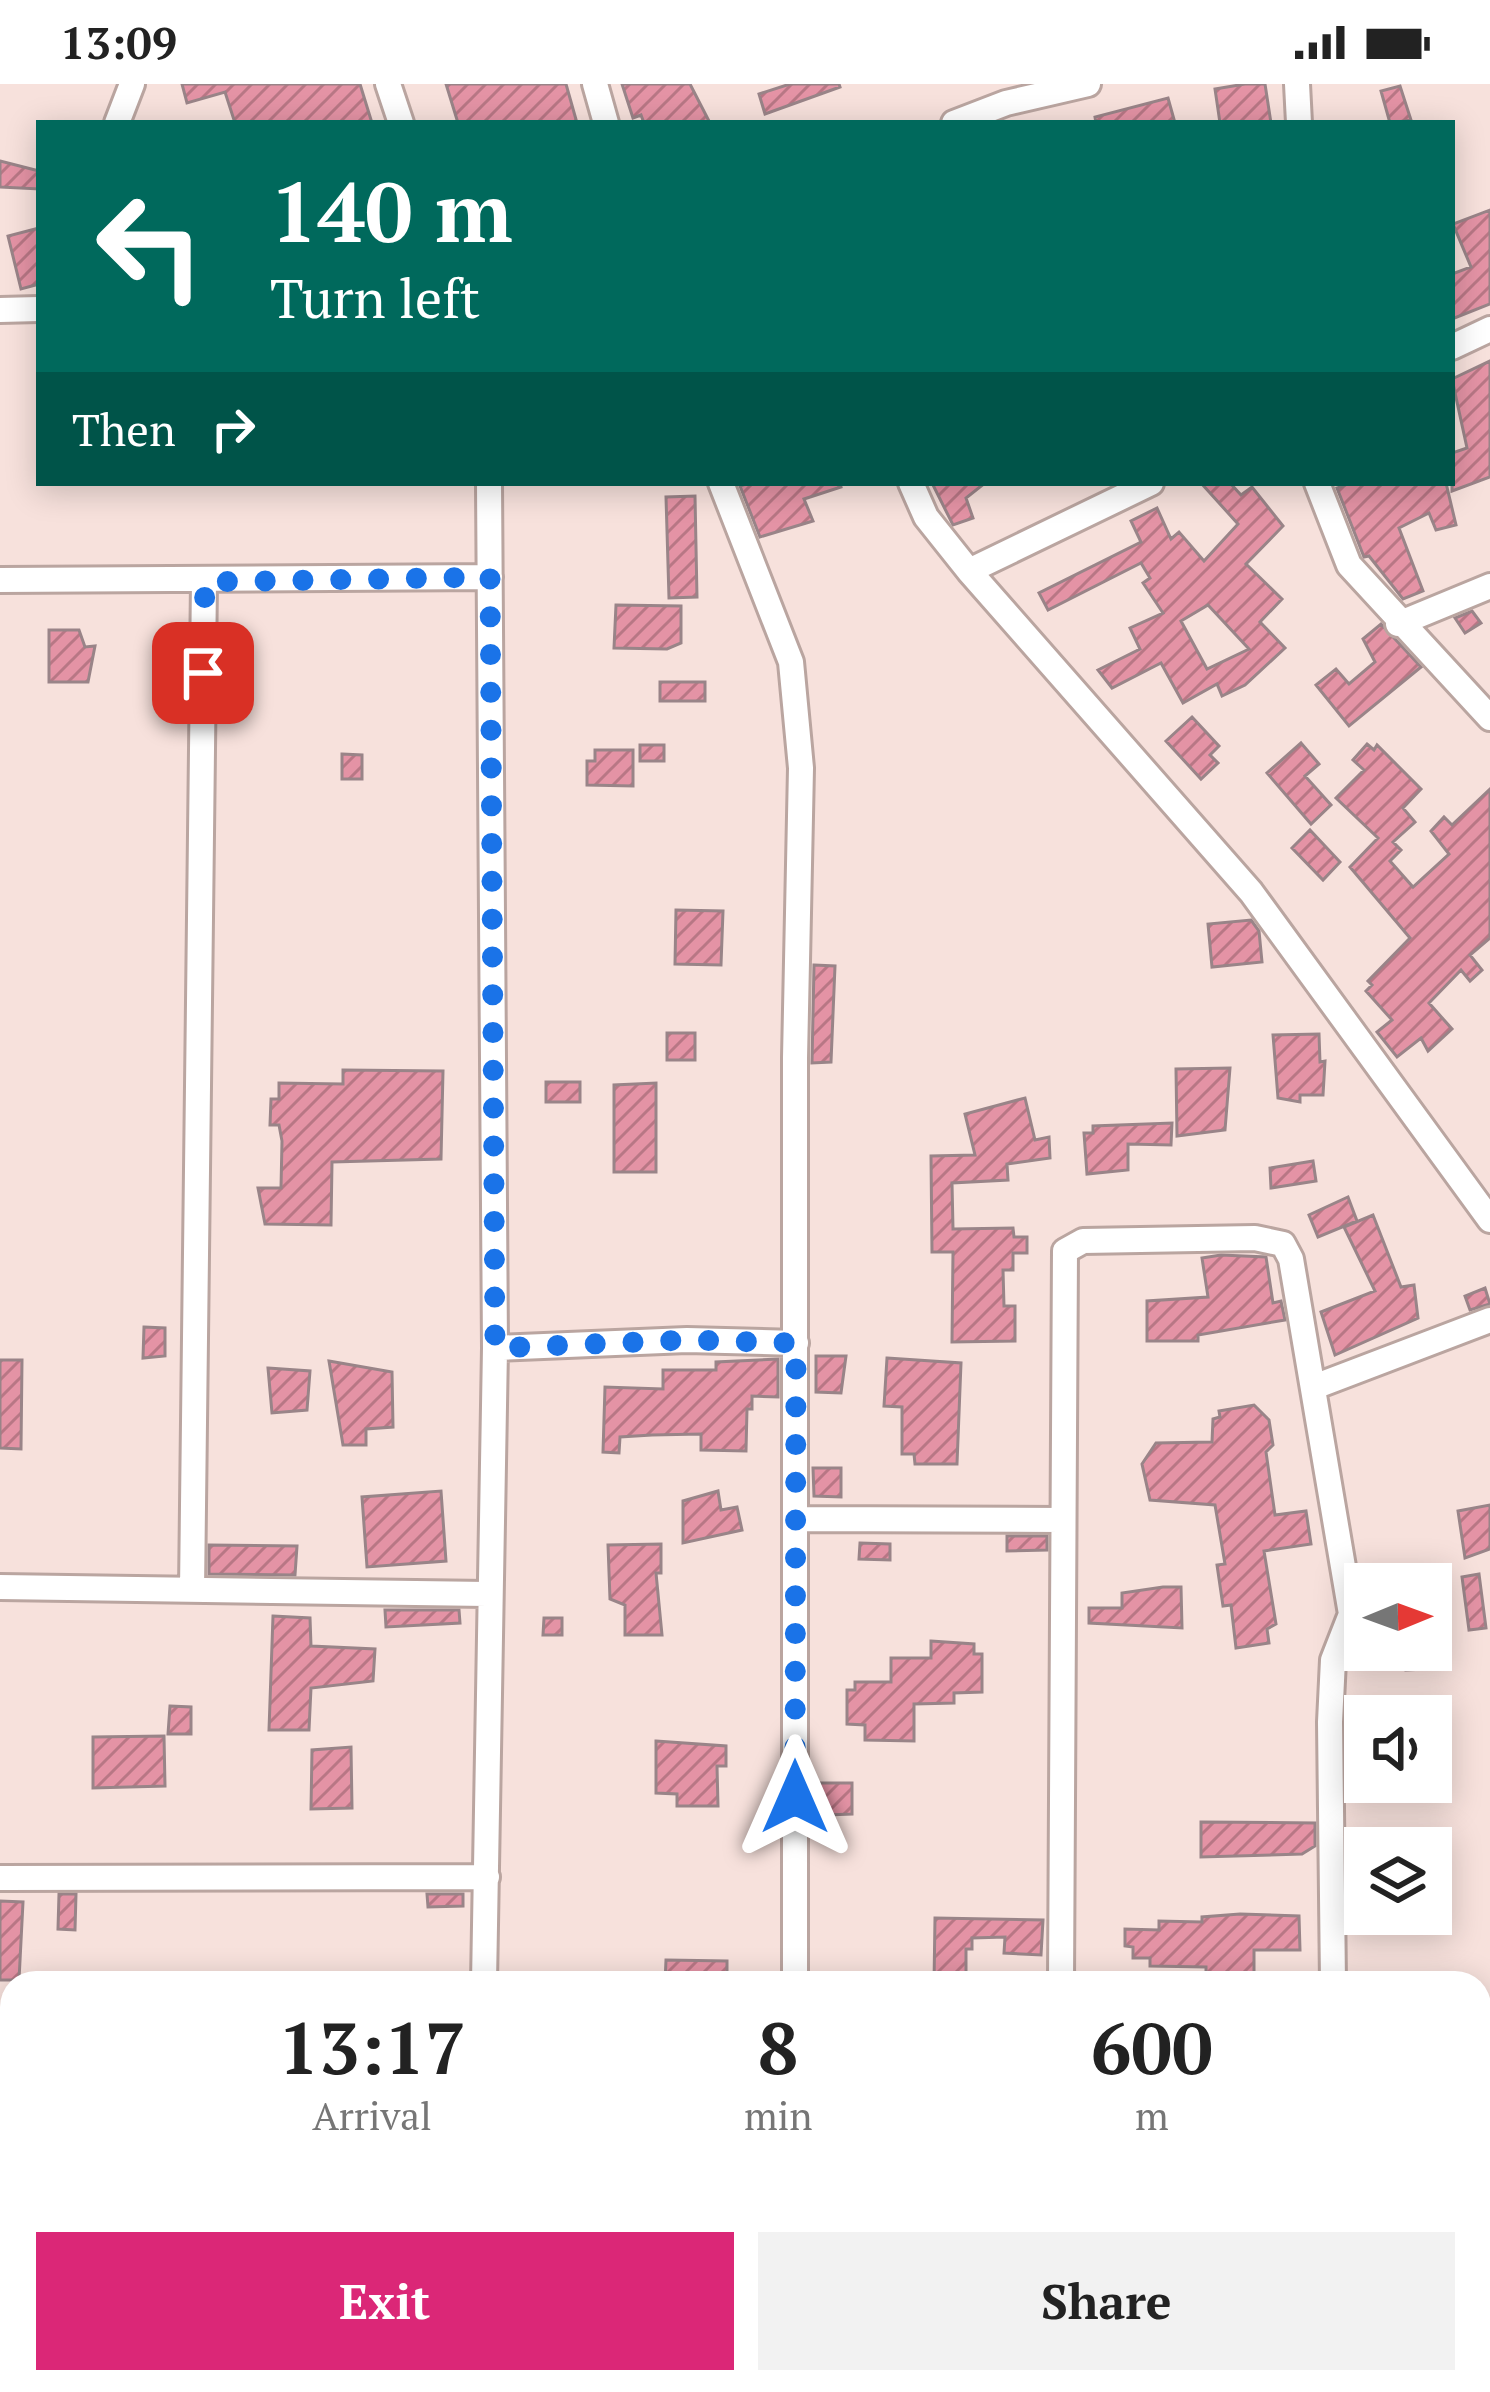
<!DOCTYPE html>
<html lang="en">
<head>
<meta charset="utf-8">
<style>
  body { margin:0; font-family:"PT Serif",serif; background:#f2f2f2; color:#222; height:100vh; display:flex; flex-direction:column; font-size:45px; white-space:nowrap }
  * { box-sizing:border-box; margin:0 }
  p { font-size:39px; color:#767676 }
  .icon { flex:none; width:66px; height:66px; fill:none; stroke:currentColor; stroke-width:2; stroke-linecap:round; stroke-linejoin:round }
  .map { position:relative; flex:1; overflow:hidden }
  .sheet { position:absolute; left:0px; top:1887px; width:1491px; height:423px; display:flex; flex-direction:column; background:#fff; border-radius:36px 36px 0 0; box-shadow:0 6px 30px #0003 }
  .sheet>* { flex:none }
  .banner { position:absolute; left:36px; top:36px; width:1419px; height:366px; border-radius:0px; box-shadow:0 6px 30px #0003; background:#00695c; color:#fff; overflow:hidden }
  .needle { width:78px; rotate:89deg }
  .tools { position:absolute; left:1344px; top:1479px; display:grid; gap:24px }
  .tools a { display:grid; place-items:center; width:108px; height:108px; border-radius:0px; background:#fff; box-shadow:0 6px 30px #0003; font-size:60px }
  .pin { position:absolute; display:grid; place-items:center; width:102px; height:102px; color:#fff; margin:-51px; border-radius:24px; box-shadow:0 6px 18px #0006 }
  .me { position:absolute; width:132px; margin:-66px; rotate:0deg; stroke-linejoin:round; filter:drop-shadow(0 0 9px #0008) }
  .turn { display:flex; align-items:center; gap:42px; height:252px; padding:0 36px; font-size:54px }
  .turn .icon { width:156px; height:156px; stroke-width:2.5 }
  .turn b { display:block; font-size:84px; line-height:102px }
  .then { display:flex; align-items:center; height:114px; padding:0 36px; background:#0003; gap:24px; font-size:45px }
  .eta { display:flex; justify-content:space-evenly; align-items:center; height:204px; text-align:center }
  .eta b { font-size:72px; font-weight:700; line-height:84px }
  .primary-button { display:flex; gap:24px; margin-top:auto; padding:24px 36px }
  .primary-button a { flex:1; height:138px; border-radius:0px; background:#db2777; color:#fff; font-size:48px; font-weight:700; line-height:138px; text-align:center }
  .primary-button a+a { background:#f2f2f2; color:#222 }
  .status { display:flex; justify-content:space-between; align-items:center; height:84px; padding:0 60px; background:#fff; direction:ltr }
  .status svg { height:33px; fill:currentColor }
  .map>svg:first-child { display:block }
</style>
</head>
<body>
<div class="status"><b>13:09</b><svg viewBox="0 0 49 12"><path d="M0 12V9h3v3zM5 12V6h3v6zM10 12V3h3v9zM15 12V0h3v12zM26 1h20v11H26zM47 4h2v5h-2z"/></svg></div>
<div class="map">
<svg width="1490" height="2308" viewBox="0 0 1490 2308">
  <defs>
    <pattern id="building-hatch" width="6" height="6" patternUnits="userSpaceOnUse" patternTransform="scale(3)"><rect width="6" height="6" fill="#e493a5"/><path d="M-1 1l2-2M0 6l6-6M5 7l2-2" fill="none" stroke="#b87785"/></pattern>
  </defs>
  <rect width="100%" height="100%" fill="#f7e1dc"/>
  <!-- building -->
  <path fill="url(#building-hatch)" stroke="#998488" stroke-width="3" fill-rule="evenodd" d="M182 0H360L372 39H235L225 8 187 19Z
    M446 0H566L577 39H458Z
    M622 0H690L710 39H644L641 31 633 34Z
    M790 0H839L840 3 765 30 759 10Z
    M1245 0H1265L1271 39H1220L1215 5Z
    M1400 2 1411 36 1390 39 1381 7Z
    M1168 14 1175 39H1096L1095 33Z
    M0 77 39 87V105L0 103Z
    M1490 126V220L1452 235V190L1471 183 1453 140Z
    M39 144V200L21 205 8 152Z
    M1490 277V393L1452 407V369L1467 364 1452 295Z
    M749 399H840L841 403 804 415 813 437 760 453 740 402Z
    M932 399H985L966 414 973 434 953 441Z
    M1201 399H1230L1241 411 1252 403 1283 442 1246 480 1282 515 1260 538 1285 564 1245 601 1222 612 1217 600 1183 619 1161 579 1112 604 1098 586 1140 565 1130 544 1163 529 1143 499 1150 494 1141 479 1048 526 1039 509 1141 458 1131 437 1157 424 1171 455 1179 448 1204 477 1238 440ZM1208 521 1249 565 1207 585 1181 537Z
    M1350 399H1446L1456 441 1436 446 1429 429 1399 444 1423 507 1403 515 1369 472 1364 473 1337 404Z
    M695 412 697 513 669 514 666 413Z
    M616 521 681 522V559L667 565 614 564Z
    M1472 527 1481 539 1465 549 1455 534Z
    M1381 540 1421 583 1349 642 1316 601 1336 585 1349 600 1375 578 1363 555Z
    M49 546H79L85 563 95 562 88 598H49Z
    M660 598H705V617H660Z
    M1192 633 1219 662 1210 671 1218 679 1201 695 1166 657Z
    M1301 659 1319 680 1305 692 1331 721 1311 740 1267 689Z
    M1367 660 1374 666 1377 661 1421 705 1403 724 1415 738 1393 758 1401 766 1390 777 1413 803 1449 770 1431 747 1444 733 1452 741 1490 705V854L1470 871 1482 886 1470 897 1461 886 1429 919 1452 945 1428 967 1421 954 1397 973 1377 948 1392 936 1366 907 1372 901 1368 897 1410 854 1350 783 1378 754 1336 714 1364 686 1353 676Z
    M640 661H664V677H640Z
    M595 666H633V702L587 701V677H595Z
    M342 670 362 671V695H342Z
    M1310 746 1340 778 1323 796 1292 764Z
    M676 826 723 827 721 881 675 880Z
    M1251 836 1259 847 1262 878 1212 883 1208 840Z
    M814 881 835 882 831 978 812 979Z
    M667 949H695V976H667Z
    M1319 950 1320 978 1325 977 1323 1011H1300V1018L1278 1014 1273 951Z
    M1230 984 1225 1046 1177 1052 1176 985Z
    M343 986 443 987 441 1075 332 1078 331 1141 265 1140 258 1104H281L282 1057 279 1041H270L271 1015H279V999L343 1000Z
    M546 998H580V1018H546Z
    M656 999V1088H614V1001Z
    M1025 1014 1035 1056 1049 1053 1050 1074 1007 1080 1008 1096 952 1099 953 1145 1013 1144 1014 1153H1027V1169H1013V1186H1003L1004 1222H1015V1257L952 1258 953 1168H932L931 1072 975 1071 965 1030Z
    M1172 1039 1171 1061 1128 1060V1086L1087 1090 1084 1049H1093V1042Z
    M1313 1077 1316 1097 1271 1104 1270 1084Z
    M1348 1113 1357 1137 1318 1153 1309 1131Z
    M1373 1131 1401 1203 1414 1201 1418 1234 1335 1271 1321 1228 1375 1207 1344 1143Z
    M1221 1171 1266 1173 1273 1219 1281 1217 1285 1236 1198 1251V1257H1147V1217L1208 1213 1202 1174Z
    M1485 1204 1490 1220 1470 1226 1465 1212Z
    M144 1243 165 1244V1272L143 1274Z
    M816 1272H846L841 1309 816 1308Z
    M887 1274 961 1279 957 1380H915L914 1370H902V1323L884 1322Z
    M778 1275V1313L752 1312V1325H747L746 1367 701 1366V1350L652 1351 620 1353 619 1369 603 1368 605 1303 663 1305V1286H716V1278Z
    M0 1276H22L21 1365 0 1364Z
    M329 1277 392 1288 393 1343 366 1345V1361H343Z
    M268 1284 310 1287 307 1326 272 1329Z
    M1254 1321 1269 1336 1273 1361 1266 1368 1275 1431 1306 1427 1311 1460 1264 1467 1276 1540 1267 1545 1269 1559 1236 1564 1231 1521 1223 1522 1217 1481 1225 1480 1215 1421 1150 1416 1142 1380 1156 1359 1212 1358 1213 1335 1220 1333 1219 1327Z
    M813 1384H841V1413L814 1412Z
    M441 1407 446 1477 367 1483 362 1413Z
    M718 1407 721 1426 737 1423 742 1446 683 1459V1417Z
    M1490 1421V1465L1465 1474 1458 1427Z
    M1007 1452H1047V1466L1007 1467Z
    M860 1459 890 1460V1476L859 1475Z
    M661 1460V1489H656L662 1551H625V1521L610 1515 608 1461Z
    M209 1461 297 1462 295 1491 209 1490Z
    M1479 1490 1486 1544 1469 1546 1462 1493Z
    M1163 1503H1181L1182 1544 1089 1539V1524H1122V1509Z
    M385 1526H459L460 1539 386 1543Z
    M273 1532 310 1534 311 1562 375 1565 373 1597 311 1604 309 1646H269Z
    M544 1534H562V1551H543Z
    M931 1557 974 1560V1570H982V1608L954 1609V1619L914 1620V1657L865 1656V1641L847 1640V1606H855V1598H891V1574H931Z
    M1406 1566H1446L1447 1584 1406 1586Z
    M170 1622 191 1623V1650H168Z
    M164 1652 165 1702 93 1704V1653Z
    M656 1657 726 1662V1682H717L718 1722H677V1710L656 1709Z
    M351 1663 352 1724 311 1725 312 1666Z
    M819 1699H852V1730L827 1731V1719H819Z
    M1201 1738 1315 1739V1762L1302 1770 1201 1773Z
    M59 1810H76L75 1846 58 1845Z
    M427 1810H463V1822L428 1823Z
    M0 1817 23 1818 19 1896H0Z
    M1240 1830 1299 1832 1300 1866H1254V1899H1206V1883L1150 1882V1874H1133V1863L1125 1862V1845L1159 1846V1837L1202 1838V1833Z
    M935 1834 1043 1836 1041 1871 1004 1869 1005 1853 972 1854V1865H966V1899H934Z
    M666 1876 727 1877V1899H665Z"/>
  <g fill="none" stroke-linecap="round" stroke-linejoin="round">
    <defs>
      <path id="street" d="M388 0 401 39
        M595 0 606 39
        M1297 0 1299 39
        M117 39 132 0
        M954 39 1006 19 1088 0
        M0 226 39 225
        M1452 263 1490 245
        M721 399 791 578 801 684 795 974V1899
        M911 399 926 433 969 487 1251 808 1490 1136
        M1317 399 1349 481 1490 634
        M969 487 1151 399
        M0 496 490 493
        M1398 540 1490 502
        M495 1264 687 1256 796 1259
        M1314 1303 1490 1236
        M795 1435 1062 1436
        M0 1503 487 1510
        M192 1506 204 498
        M0 1794 487 1793
        M484 1899 495 1264 489 399
        M1061 1899 1065 1167 1083 1157 1255 1154 1283 1160 1291 1175 1351 1530 1333 1576 1330 1638 1333 1899
        M0 2074H12
        M1479 2230H1490
        M0 2251 12 2250
        M482 2298V2308
        M1370 2298V2308
        M1153 2308V2298"/>
    </defs>
    <!-- street casing -->
    <use href="#street" stroke="#baa5a0" stroke-width="30"/>
    <!-- street -->
    <use href="#street" stroke="#fff" stroke-width="24"/>
  </g>
  <g fill="none" stroke-linecap="round" stroke-linejoin="round">
    <!-- route -->
    <path stroke="#1a73e8" stroke-width="21" stroke-dasharray="0 37.8" d="M203 589 205 498 490 493 495 1264 687 1256 796 1259 795 1713"/>
  </g>
</svg>
<div class="tools">
<a><svg class="needle" viewBox="-14 -14 28 28"><path d="M0-13l5 13h-10z" fill="#e53935"/><path d="M0 13l5-13h-10z" fill="#767676"/></svg></a>
<a><svg class="icon" aria-label="sound" viewBox="0 0 24 24"><path d="M4 9h4l5-4v14l-5-4H4zM17 9q2 3 0 6"/></svg></a>
<a><svg class="icon" aria-label="layers" viewBox="0 0 24 24"><path d="M12 4l9 5-9 5-9-5zM3 14l9 5 9-5"/></svg></a>
</div>
<div class="pin" style="left:203px;top:589px;background:#d93025"><svg class="icon" aria-label="arrive" viewBox="0 0 24 24"><path d="M6 21V4h12l-3 4 3 4H6"/></svg></div>
<svg class="me" style="left:795px;top:1713px" viewBox="-20 -20 40 40"><path d="M0-17L14 15 0 8-14 15z" fill="#1a73e8" stroke="#fff" stroke-width="4"/></svg>
<div class="banner">
<div class="turn"><svg class="icon" aria-label="left" viewBox="0 0 24 24"><path d="M17 20v-9H6M10 6l-5 5 5 5"/></svg><div><b>140 m</b>Turn left</div></div>
<div class="then">Then<svg class="icon" aria-label="right" viewBox="0 0 24 24"><path d="M7 20v-9h11M14 6l5 5-5 5"/></svg></div>
</div>
<section class="sheet">
<div class="eta">
<div><b>13:17</b><p>Arrival</p></div>
<div><b>8</b><p>min</p></div>
<div><b>600</b><p>m</p></div>
</div>
<div class="primary-button"><a>Exit</a><a>Share</a></div>
</section>
</div>
</body>
</html>
